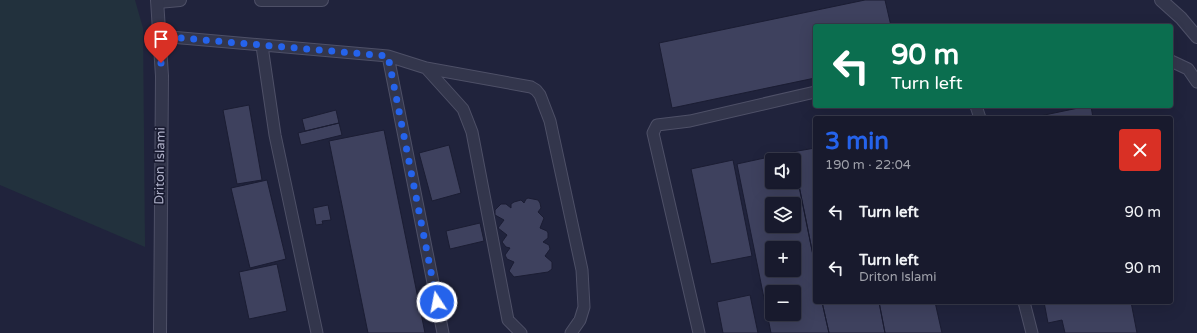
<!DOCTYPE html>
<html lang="en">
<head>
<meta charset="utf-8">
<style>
  body { margin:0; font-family:"Varela Round",sans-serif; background:#252739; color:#f1f3f6; height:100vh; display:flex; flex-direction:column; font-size:15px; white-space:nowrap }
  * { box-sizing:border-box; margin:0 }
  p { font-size:13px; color:#9fa1aa }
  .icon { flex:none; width:22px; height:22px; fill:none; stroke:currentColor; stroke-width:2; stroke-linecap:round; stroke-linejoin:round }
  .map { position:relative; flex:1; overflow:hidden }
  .details { position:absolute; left:813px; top:116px; width:360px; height:188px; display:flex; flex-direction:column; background:#181a2d; border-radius:4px; box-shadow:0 4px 16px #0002,0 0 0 1px #363849 }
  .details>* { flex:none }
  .banner { position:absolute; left:813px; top:24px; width:360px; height:84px; border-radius:4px; box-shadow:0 4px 16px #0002,0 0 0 1px #363849; background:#0b6e4f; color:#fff; overflow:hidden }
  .buttons { position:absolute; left:765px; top:153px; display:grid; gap:8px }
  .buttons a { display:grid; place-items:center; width:36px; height:36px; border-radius:4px; background:#181a2d; box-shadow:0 4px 16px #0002,0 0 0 1px #363849; font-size:20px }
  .pin { position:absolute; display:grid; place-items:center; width:34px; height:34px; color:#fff; margin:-41px -17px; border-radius:50% 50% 50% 0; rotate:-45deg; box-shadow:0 0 4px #0007 }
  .pin .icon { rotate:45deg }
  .me { position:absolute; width:44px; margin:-22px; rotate:349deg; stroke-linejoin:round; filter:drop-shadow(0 0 3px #0008) }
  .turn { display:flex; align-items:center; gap:14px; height:84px; padding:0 12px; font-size:18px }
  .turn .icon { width:52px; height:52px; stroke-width:2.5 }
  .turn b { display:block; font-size:28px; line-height:34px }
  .round { display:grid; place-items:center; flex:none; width:42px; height:42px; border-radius:4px; background:#252739 }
  .summary { display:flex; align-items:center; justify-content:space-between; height:68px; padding:0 12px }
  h1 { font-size:24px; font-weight:800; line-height:30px; color:#2563eb }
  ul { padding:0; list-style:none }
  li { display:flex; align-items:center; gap:12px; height:56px; padding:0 12px }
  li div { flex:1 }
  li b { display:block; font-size:15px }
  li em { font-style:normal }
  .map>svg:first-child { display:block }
</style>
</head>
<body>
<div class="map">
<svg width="1197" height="333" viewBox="0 0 1197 333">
  <rect width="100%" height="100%" fill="#20233c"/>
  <!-- green -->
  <path fill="#22313d" d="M0 0H135L143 28 145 247 0 185Z"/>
  <!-- building -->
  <path fill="#3e415e" stroke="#1b1d33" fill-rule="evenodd" d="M865 0H885L891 26H815V78L672 108 659 43Z
    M249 105 262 180 237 184 223 110Z
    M1091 106 1093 118H1030L1088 106Z
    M336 110 339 123 305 131 302 119Z
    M339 123 342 135 301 145 298 133Z
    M384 130 425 333H368L329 141Z
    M449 145 461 193 432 201 419 153Z
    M815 148V265L792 152Z
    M792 152 794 160H772V182H794V160L815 265V302H822L829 333H771L737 164ZM772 204H794V226H772ZM772 248H794V270H772ZM772 292H794V314H772Z
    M733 160 752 256 711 264 691 169Z
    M267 180 286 259 250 268 231 188Z
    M528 198 538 200 540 203 541 208 538 212 544 218 540 228 547 231 548 233V238L543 242 549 245 550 249 545 256 552 262V269L548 272 514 277 509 271 514 262 507 259 505 255 510 248 506 247 502 242 507 235 498 228 504 220 495 215V210L501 204H506L511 208V204L514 202 521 200 524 203 526 199Z
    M328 205 331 220 322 221 323 224 316 225 313 208Z
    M480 223 484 241 450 249 446 231Z
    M277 264 287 311 249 319 239 272Z
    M750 295 758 333H723L717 302Z
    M822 302H879L885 333H829Z
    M879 302H935L942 333H885Z
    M1044 302H1131L1137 333H1065L1062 320 1048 323Z"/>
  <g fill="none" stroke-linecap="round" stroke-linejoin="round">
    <defs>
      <path id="service" d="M159 36 388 56 443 333
        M262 46 275 135 317 333
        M388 56 426 68 531 87 536 90 540 95 550 121 582 270 584 307 580 320 571 333
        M1171 61 1188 69 1197 82
        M426 68 463 109 472 132 508 320 521 333
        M976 106 980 118
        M1024 302 1032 333
        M699 333 653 133 657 125 690 121 815 92"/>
      <path id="minor" d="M261 0H322
        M1161 0 1181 18 1197 37
        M158 2 180 0"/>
      <path id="tertiary" d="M157 0 162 76 160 333"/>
    </defs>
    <!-- service casing -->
    <use href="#service" stroke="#4e5067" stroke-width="13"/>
    <!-- minor casing -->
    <use href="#minor" stroke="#4e5067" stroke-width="14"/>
    <!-- tertiary casing -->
    <use href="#tertiary" stroke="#4e5067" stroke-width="14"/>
    <!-- service -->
    <use href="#service" stroke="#33364c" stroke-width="11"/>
    <!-- minor -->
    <use href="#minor" stroke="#33364c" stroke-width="12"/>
    <!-- tertiary -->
    <use href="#tertiary" stroke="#33364c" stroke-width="12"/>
  </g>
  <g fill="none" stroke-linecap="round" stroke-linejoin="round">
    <!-- route -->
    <path stroke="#2563eb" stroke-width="7" stroke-dasharray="0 12.6" d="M161 63 158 36 388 56 437 302"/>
  </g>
  <g text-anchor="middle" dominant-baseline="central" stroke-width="3.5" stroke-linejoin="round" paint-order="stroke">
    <!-- street labels -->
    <g font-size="13" fill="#aeb0c8" stroke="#191b31">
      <text transform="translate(160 166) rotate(-89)">Driton Islami</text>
    </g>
  </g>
</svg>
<div class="buttons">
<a><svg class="icon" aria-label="sound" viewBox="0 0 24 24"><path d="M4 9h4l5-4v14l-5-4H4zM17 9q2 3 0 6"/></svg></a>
<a><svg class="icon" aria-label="layers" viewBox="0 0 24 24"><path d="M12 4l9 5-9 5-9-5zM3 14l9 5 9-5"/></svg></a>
<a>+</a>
<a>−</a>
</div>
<div class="pin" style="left:161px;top:63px;background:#d93025"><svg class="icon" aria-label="arrive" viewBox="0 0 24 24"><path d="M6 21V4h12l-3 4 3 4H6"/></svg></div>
<svg class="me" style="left:437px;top:302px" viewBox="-20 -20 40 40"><circle r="17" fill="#2563eb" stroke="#fff" stroke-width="3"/><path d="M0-11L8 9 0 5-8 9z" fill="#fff"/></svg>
<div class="banner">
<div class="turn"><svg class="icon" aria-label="left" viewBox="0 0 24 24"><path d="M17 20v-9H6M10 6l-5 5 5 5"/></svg><div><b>90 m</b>Turn left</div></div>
</div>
<section class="details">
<div class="summary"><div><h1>3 min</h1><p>190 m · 22:04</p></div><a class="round" style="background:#d93025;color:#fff"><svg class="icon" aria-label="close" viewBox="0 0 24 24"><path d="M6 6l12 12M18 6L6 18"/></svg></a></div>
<ul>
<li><svg class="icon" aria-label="left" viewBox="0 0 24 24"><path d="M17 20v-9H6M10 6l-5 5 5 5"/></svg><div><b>Turn left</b></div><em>90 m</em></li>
<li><svg class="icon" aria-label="left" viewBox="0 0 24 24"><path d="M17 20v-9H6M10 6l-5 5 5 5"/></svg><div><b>Turn left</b><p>Driton Islami</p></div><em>90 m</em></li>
</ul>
</section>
</div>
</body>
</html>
